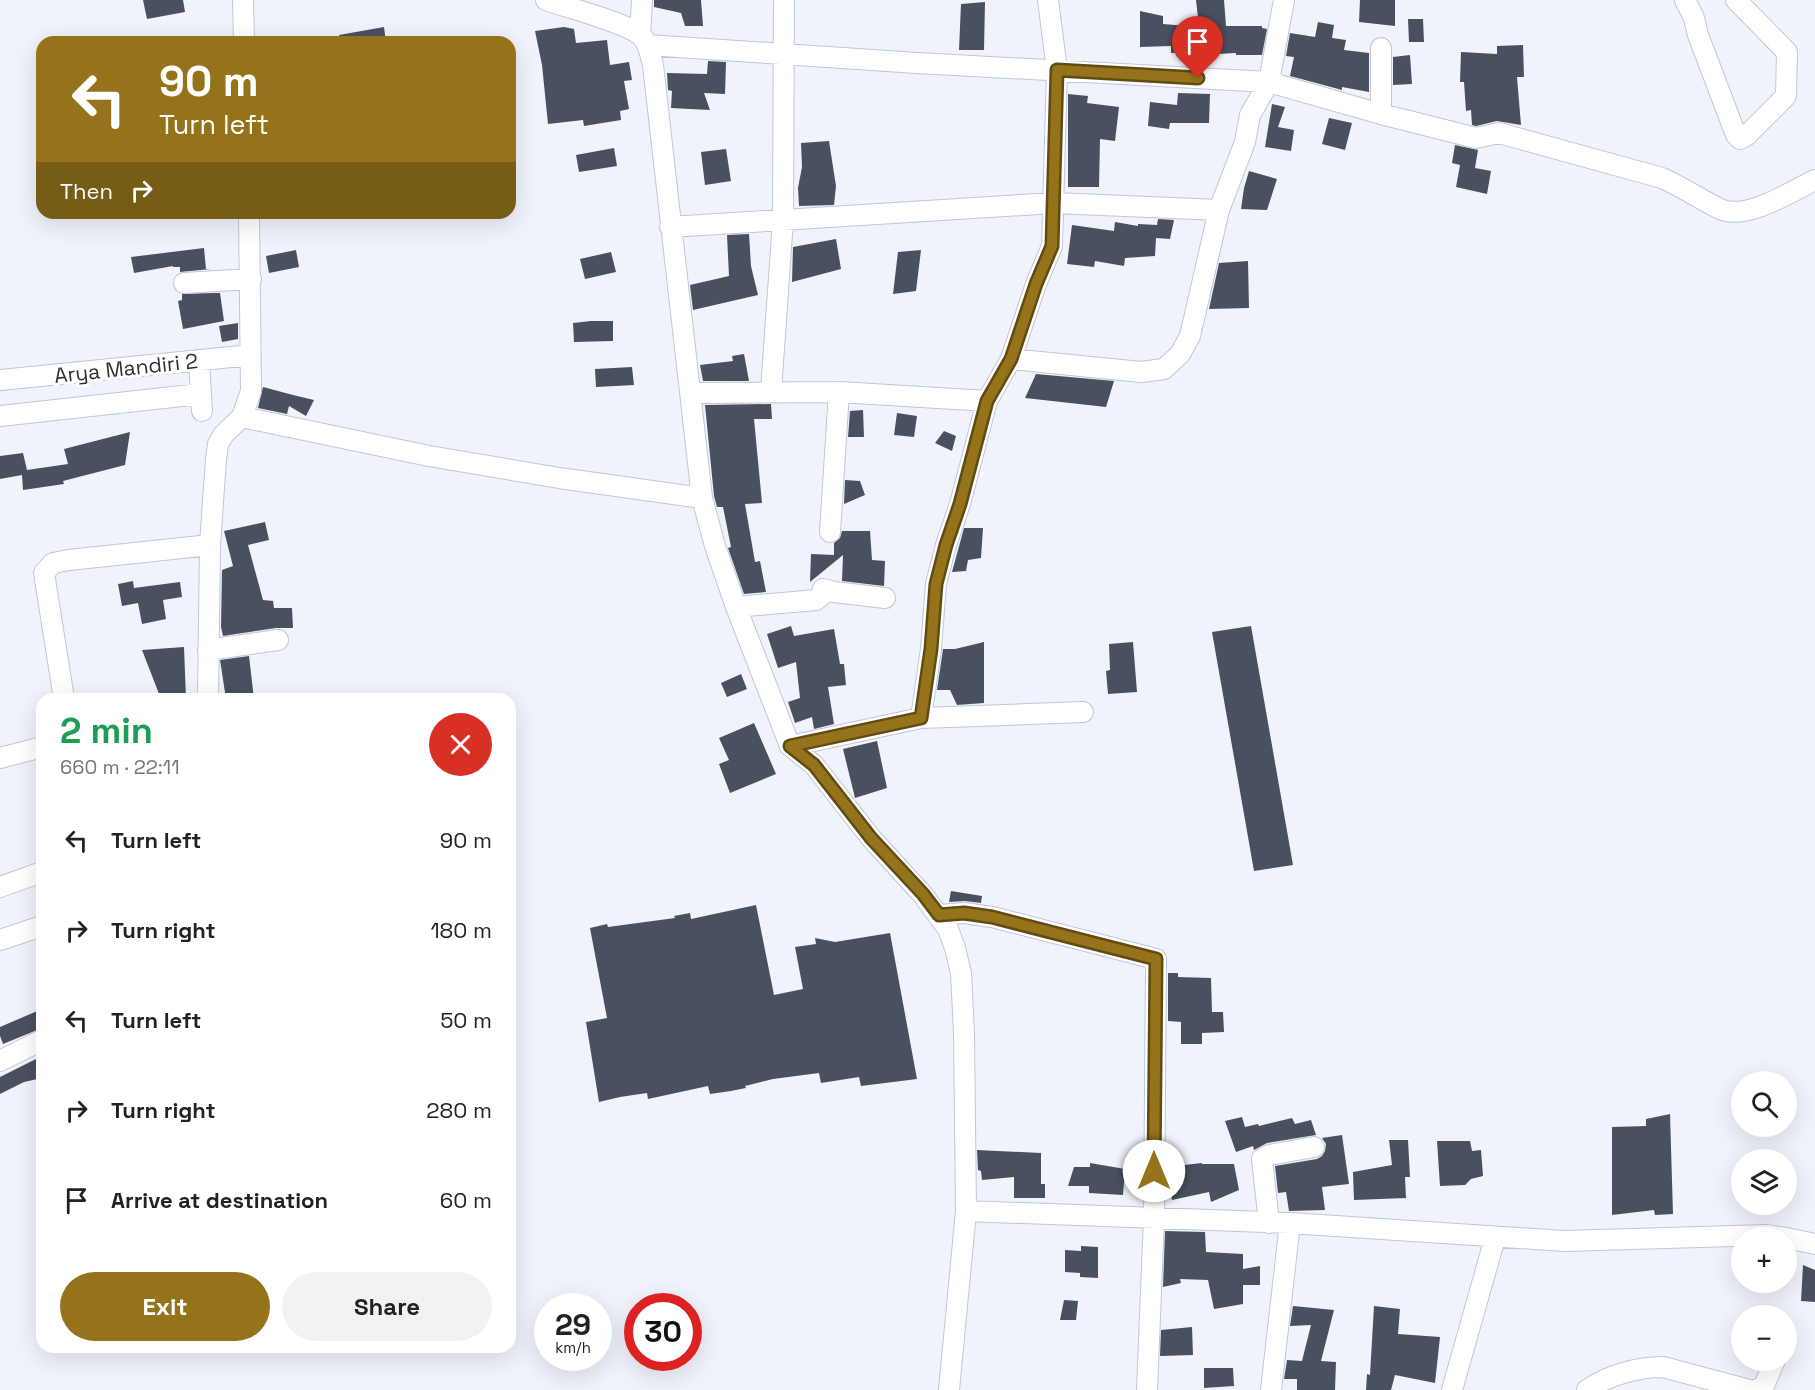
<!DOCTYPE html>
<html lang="en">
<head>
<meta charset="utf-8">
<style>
  body { margin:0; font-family:"Space Grotesk",sans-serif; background:#f2f2f2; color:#222; height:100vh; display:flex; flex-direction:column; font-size:22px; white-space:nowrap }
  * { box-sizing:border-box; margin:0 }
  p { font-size:20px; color:#767676 }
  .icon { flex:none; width:33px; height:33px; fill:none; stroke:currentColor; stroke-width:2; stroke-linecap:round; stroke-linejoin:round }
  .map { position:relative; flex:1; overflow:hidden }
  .sheet { position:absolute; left:36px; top:693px; width:480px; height:660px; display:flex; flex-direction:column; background:#fff; border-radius:18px; box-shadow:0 6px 24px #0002 }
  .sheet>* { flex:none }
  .guide { position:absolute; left:36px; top:36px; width:480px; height:183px; border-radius:18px; box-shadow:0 6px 24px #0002; background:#95731b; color:#fff; overflow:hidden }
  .fabs { position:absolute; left:1731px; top:1071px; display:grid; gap:12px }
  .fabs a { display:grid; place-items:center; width:66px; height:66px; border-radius:50%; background:#fff; box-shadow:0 6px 24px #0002; font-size:30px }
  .speed { position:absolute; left:534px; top:1293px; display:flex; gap:12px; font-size:30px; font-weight:700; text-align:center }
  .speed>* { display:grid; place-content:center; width:78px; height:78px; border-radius:50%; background:#fff; box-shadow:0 6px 24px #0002; line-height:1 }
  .speed small { font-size:15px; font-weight:400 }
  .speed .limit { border:9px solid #d22; background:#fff; color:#111 }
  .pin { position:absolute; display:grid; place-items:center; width:51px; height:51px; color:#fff; margin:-62px -26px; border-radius:50% 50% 50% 0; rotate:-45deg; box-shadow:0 0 6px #0007 }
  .pin .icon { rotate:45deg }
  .me { position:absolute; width:66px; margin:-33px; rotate:0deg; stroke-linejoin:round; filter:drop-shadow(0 0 4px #0008) }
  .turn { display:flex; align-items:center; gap:21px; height:126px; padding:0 24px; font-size:27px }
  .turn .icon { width:78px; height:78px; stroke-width:2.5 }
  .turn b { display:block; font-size:42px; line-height:51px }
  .then { display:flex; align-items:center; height:57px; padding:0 24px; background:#0003; gap:12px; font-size:22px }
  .round { display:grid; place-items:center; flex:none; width:63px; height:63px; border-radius:32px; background:#f2f2f2 }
  .headline { display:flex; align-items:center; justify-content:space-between; height:102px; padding:0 24px }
  h1 { font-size:36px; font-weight:700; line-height:45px; color:#1e9e55 }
  .button { display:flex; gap:12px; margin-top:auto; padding:12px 24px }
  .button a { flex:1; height:69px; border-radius:36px; background:#95731b; color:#fff; font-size:24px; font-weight:700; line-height:69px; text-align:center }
  .button a+a { background:#f2f2f2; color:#222 }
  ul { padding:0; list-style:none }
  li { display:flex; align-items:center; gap:18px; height:90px; padding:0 24px }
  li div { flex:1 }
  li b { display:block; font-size:22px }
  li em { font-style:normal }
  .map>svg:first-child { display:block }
</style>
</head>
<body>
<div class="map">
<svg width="1815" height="1390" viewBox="0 0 1815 1390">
  <rect width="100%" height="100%" fill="#f0f3fb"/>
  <!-- building -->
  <path fill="#495060" d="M143 0H183L185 12 147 19Z
    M654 0H701L703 26H685L681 13 654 7Z
    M1196 0H1224L1226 26H1262V28L1267 29 1262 55H1236V53L1197 55V52L1171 53V46L1140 47V11L1163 16V24L1199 27Z
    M1360 0H1395V26L1359 22Z
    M985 2 984 50H959L961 4Z
    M1408 19H1423L1424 42H1409Z
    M1318 22 1334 25 1332 38 1346 40 1344 50 1369 53V92L1342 87V90L1290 76 1294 57 1286 56 1290 33 1315 37Z
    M384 27 386 42H340L339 35Z
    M564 27 574 29 576 43 607 40 610 65 629 62 632 80 624 81 629 109 620 111 621 120 584 126 583 120 548 124 542 65 535 31Z
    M1523 45 1524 77H1517L1521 125 1497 121 1476 126 1472 125 1471 110 1466 111 1464 82H1460L1461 52 1497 54V46Z
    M1410 55 1412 84 1393 85V57Z
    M708 61 726 62 725 94 704 93 710 110 671 108 672 91 668 90 667 73 707 74Z
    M1178 93 1210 94 1209 123H1170L1169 129 1148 126 1150 102 1177 105Z
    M1068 94 1088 96 1087 103 1119 107 1115 141 1100 139 1099 187H1068Z
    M1272 104 1285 107 1278 127 1294 130 1291 151 1265 147Z
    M1329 118 1352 123 1345 150 1322 144Z
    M829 141 836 186 834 205 799 206 798 188 802 167 801 143Z
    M1455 145 1478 150 1475 168 1491 171 1487 194 1456 187 1460 165 1452 163Z
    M614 148 617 166 579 172 576 155Z
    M726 149 731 181 705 185 701 152Z
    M1249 171 1277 179 1267 210 1241 209 1244 188Z
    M1158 219 1174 220 1170 239 1156 238 1155 256 1125 258 1124 266 1095 261 1094 267 1067 264 1072 225 1114 231 1115 222 1138 226V224L1157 225Z
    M749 234 751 266 758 295 693 310 690 285 729 276 727 235Z
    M836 239 841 269 792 282 793 247Z
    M204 248 206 269H211L180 272V267H173V266L134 273 131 257Z
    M296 250 299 267 269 273 266 256Z
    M921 250 916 291 893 294 898 252Z
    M611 252 616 272 585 279 580 259Z
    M1248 261 1249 308 1209 309 1219 263Z
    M213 293H220L224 321 183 329 178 301 182 300V294Z
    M591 321H613V341L574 342 573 323Z
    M238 323V339L222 342 219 326Z
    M744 354 749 381H703L700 365 733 361 732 356Z
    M632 367 634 385 596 387 595 369Z
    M1036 374 1114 381 1106 407 1025 398Z
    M263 387 293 395 314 400 306 416 289 406 287 414 258 408Z
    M771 404 772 419H754L762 503 745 504 755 562 760 561 766 592 744 594 728 548 731 547 723 507H717L714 496 705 405Z
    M863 410 864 437H848L850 411Z
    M897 413 917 416 914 437 894 435Z
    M944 431 956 436 952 451 935 443Z
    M130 432 125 465 63 481 64 484 23 490 22 475 0 479V456L23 453 27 470 68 464 64 449Z
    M845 480 860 481 865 495 844 504Z
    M265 522 269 540 248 545 263 600 273 601 274 608H292L293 628H276L223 636 221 627 222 570 233 566 224 531Z
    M964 528H983L981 558 968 560 966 571 952 572Z
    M842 531H870L872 560 885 561 884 586 842 581 843 555 810 582 811 554 834 555V543L840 538Z
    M133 581 134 588 180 582 182 597 163 600 166 619 142 624 138 603 122 606 118 584Z
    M791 626 794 636 834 629 840 664H844L846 685 828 687 834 724 814 729 812 717 795 723 788 702 800 698 796 662 778 668 767 634Z
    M1251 626 1293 865 1254 871 1212 632Z
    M984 642V703L957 705 950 690H937L943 649H955Z
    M1133 642 1137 692 1108 694 1106 671 1110 670 1109 644Z
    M184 647 186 699H161L142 650Z
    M249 656 254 699H226L220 660Z
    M741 674 747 689 727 697 721 683Z
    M754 723 776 774 730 793 719 764 729 760 719 738Z
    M877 741 887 788 855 798 843 749Z
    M951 891 982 896 981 903 965 901 949 902Z
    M756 905 774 995 803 989 795 947 816 944 815 938 835 942 890 933 917 1079 861 1086 859 1077 821 1083 819 1073 773 1079 745 1086 746 1088 731 1091 710 1094 708 1086 648 1099 647 1093 620 1097 599 1102 586 1022 607 1018 590 928 607 924 608 927 675 918 674 916 690 913 691 919Z
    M1168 973H1178V977L1211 978 1212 1012H1223L1224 1032 1202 1033V1044H1181V1022L1168 1021Z
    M42 1009V1028L3 1044 0 1036V1027Z
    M42 1056V1078L24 1082 0 1094V1077Z
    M1670 1114 1673 1214 1655 1215 1654 1210 1612 1215V1127L1646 1126V1119Z
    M1242 1117 1245 1127 1258 1124 1259 1126 1292 1118 1295 1124 1311 1120 1316 1135 1267 1143 1254 1150 1253 1146 1236 1152 1225 1121Z
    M1342 1135 1349 1184 1322 1187 1325 1210 1289 1211 1286 1192 1278 1193 1275 1166 1317 1159 1322 1156 1325 1151 1326 1144 1322 1138Z
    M1389 1140H1408L1410 1177H1405L1406 1198 1354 1200 1353 1172 1392 1165Z
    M1437 1141H1470L1472 1151 1481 1150 1483 1176 1471 1179 1465 1185 1440 1186Z
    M977 1150 1041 1153V1184H1045V1198H1014V1177L982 1180 981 1171 978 1170Z
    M1090 1163 1125 1169 1123 1195 1089 1193V1186H1068L1074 1167H1090Z
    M1202 1163V1164H1234L1239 1190 1211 1202 1209 1192 1172 1200 1166 1167Z
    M1165 1231 1205 1232 1206 1252 1243 1254V1269L1260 1266V1285H1243V1304L1214 1309 1208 1280 1180 1279 1181 1283 1163 1287Z
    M1081 1246 1098 1247V1278L1080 1277V1273L1065 1272V1250L1081 1251Z
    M1803 1265 1815 1270V1302L1801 1301Z
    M1064 1300 1078 1301 1076 1320H1060Z
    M1293 1306 1334 1310 1321 1361 1336 1362 1335 1390H1297V1379H1284L1287 1360 1302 1361 1311 1325 1290 1326Z
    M1374 1306 1400 1309 1398 1334 1440 1337 1435 1383 1395 1375 1391 1390H1366L1367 1374 1370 1375Z
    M1192 1327 1193 1355 1160 1356 1161 1330Z
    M1204 1368H1233L1234 1386 1204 1388Z"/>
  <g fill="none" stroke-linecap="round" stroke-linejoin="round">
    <defs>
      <path id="minor" d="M243 0 244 42
        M546 0C568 8 624 22 640 35 649 42 650 54 653 65L702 498 715 546 736 607 790 746 814 765 871 838 923 895 948 929 955 948 961 973 964 1033 966 1211 949 1390
        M1685 0 1694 18 1698 35 1736 135 1740 139 1746 136 1786 96 1787 52 1736 0
        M640 35 642 0
        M648 45 917 63 1269 82 1381 114 1476 138 1499 133 1662 178C1682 187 1700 199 1720 209 1746 221 1790 192 1815 180
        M1381 114V48
        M670 227 1054 203 1219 210
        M184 283 251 279
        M1011 359 1141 372 1164 369 1180 354 1190 336 1219 210 1245 142 1250 115 1269 82 1284 0
        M199 360 202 411
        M0 380 251 355
        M771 391 783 220 784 0
        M691 393 839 392 987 401
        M0 416 200 394
        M242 417 429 456 559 478 702 498
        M830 532 839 392
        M736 607 816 600 821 596 823 589 834 592 885 598
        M208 650 278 640
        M64 699 44 573 53 563 69 560 210 545
        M208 699 210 545 216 459 218 444 224 434 242 417 251 391 249 213
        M921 718 931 649 936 584 946 545 960 504 987 401 1011 359 1036 284 1052 246 1057 70 1048 0
        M790 746 921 718 1083 712
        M0 758 42 747
        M0 887 42 872
        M939 915 964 913 992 917 1156 959 1154 1218 1147 1390
        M0 940 42 926
        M0 1061 42 1040
        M966 1211 1290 1223 1565 1241 1767 1235 1786 1238
        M1269 1223 1262 1159 1269 1155 1314 1147
        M1786 1238 1815 1244
        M1271 1390 1290 1223
        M1452 1390 1495 1238
        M1587 1390C1608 1375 1638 1367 1663 1367L1749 1390
        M1756 1390 1764 1386 1775 1360"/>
    </defs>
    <!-- minor casing -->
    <use href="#minor" stroke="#bec7da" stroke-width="22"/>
    <!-- minor -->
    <use href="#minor" stroke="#fff" stroke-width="20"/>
  </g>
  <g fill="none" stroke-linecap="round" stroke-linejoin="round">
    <defs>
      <path id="route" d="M1154 1171 1156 959 992 917 964 913 939 915 923 894 871 838 814 765 790 746 921 718 931 649 936 584 946 545 960 504 987 401 1011 359 1036 284 1052 246 1057 70 1198 78"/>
    </defs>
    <!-- route casing -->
    <use href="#route" stroke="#614b12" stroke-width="15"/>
    <!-- route -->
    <use href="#route" stroke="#95731b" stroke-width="10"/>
  </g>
  <g text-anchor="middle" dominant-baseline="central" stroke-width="6" stroke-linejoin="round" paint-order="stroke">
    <!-- street labels -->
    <g font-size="21" fill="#2b2f36" stroke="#fff">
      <text transform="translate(126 368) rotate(-6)">Arya Mandiri 2</text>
    </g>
  </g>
</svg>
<div class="fabs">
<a><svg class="icon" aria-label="search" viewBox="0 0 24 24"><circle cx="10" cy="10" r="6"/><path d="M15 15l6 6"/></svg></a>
<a><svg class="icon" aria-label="layers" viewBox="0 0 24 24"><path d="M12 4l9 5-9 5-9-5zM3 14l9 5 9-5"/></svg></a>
<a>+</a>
<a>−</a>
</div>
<div class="speed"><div>29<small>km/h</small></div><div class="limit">30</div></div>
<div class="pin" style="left:1198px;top:78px;background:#d93025"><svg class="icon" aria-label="arrive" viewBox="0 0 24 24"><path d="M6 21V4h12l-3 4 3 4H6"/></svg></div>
<svg class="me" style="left:1154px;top:1171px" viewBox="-20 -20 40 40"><circle r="19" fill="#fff"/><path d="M0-13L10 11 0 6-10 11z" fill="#95731b"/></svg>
<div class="guide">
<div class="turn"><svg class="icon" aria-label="left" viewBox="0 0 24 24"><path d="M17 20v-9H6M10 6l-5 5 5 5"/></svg><div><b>90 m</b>Turn left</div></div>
<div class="then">Then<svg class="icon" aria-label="right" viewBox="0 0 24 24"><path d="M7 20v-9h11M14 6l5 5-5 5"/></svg></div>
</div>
<section class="sheet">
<div class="headline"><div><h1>2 min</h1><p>660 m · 22:11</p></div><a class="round" style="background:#d93025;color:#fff"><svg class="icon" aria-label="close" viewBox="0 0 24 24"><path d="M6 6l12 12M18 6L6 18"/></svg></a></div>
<ul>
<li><svg class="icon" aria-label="left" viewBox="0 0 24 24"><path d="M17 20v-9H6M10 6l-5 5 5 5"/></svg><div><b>Turn left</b></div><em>90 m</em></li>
<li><svg class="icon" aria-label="right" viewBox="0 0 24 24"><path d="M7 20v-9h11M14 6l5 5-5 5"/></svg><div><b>Turn right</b></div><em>180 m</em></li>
<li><svg class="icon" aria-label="left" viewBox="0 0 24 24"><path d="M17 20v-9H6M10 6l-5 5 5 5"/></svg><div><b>Turn left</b></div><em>50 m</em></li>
<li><svg class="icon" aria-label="right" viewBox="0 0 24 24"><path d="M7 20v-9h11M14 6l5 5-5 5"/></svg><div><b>Turn right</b></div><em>280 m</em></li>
<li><svg class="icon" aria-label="arrive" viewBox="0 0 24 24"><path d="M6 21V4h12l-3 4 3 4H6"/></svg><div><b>Arrive at destination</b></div><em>60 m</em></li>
</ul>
<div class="button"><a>Exit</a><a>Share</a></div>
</section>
</div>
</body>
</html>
